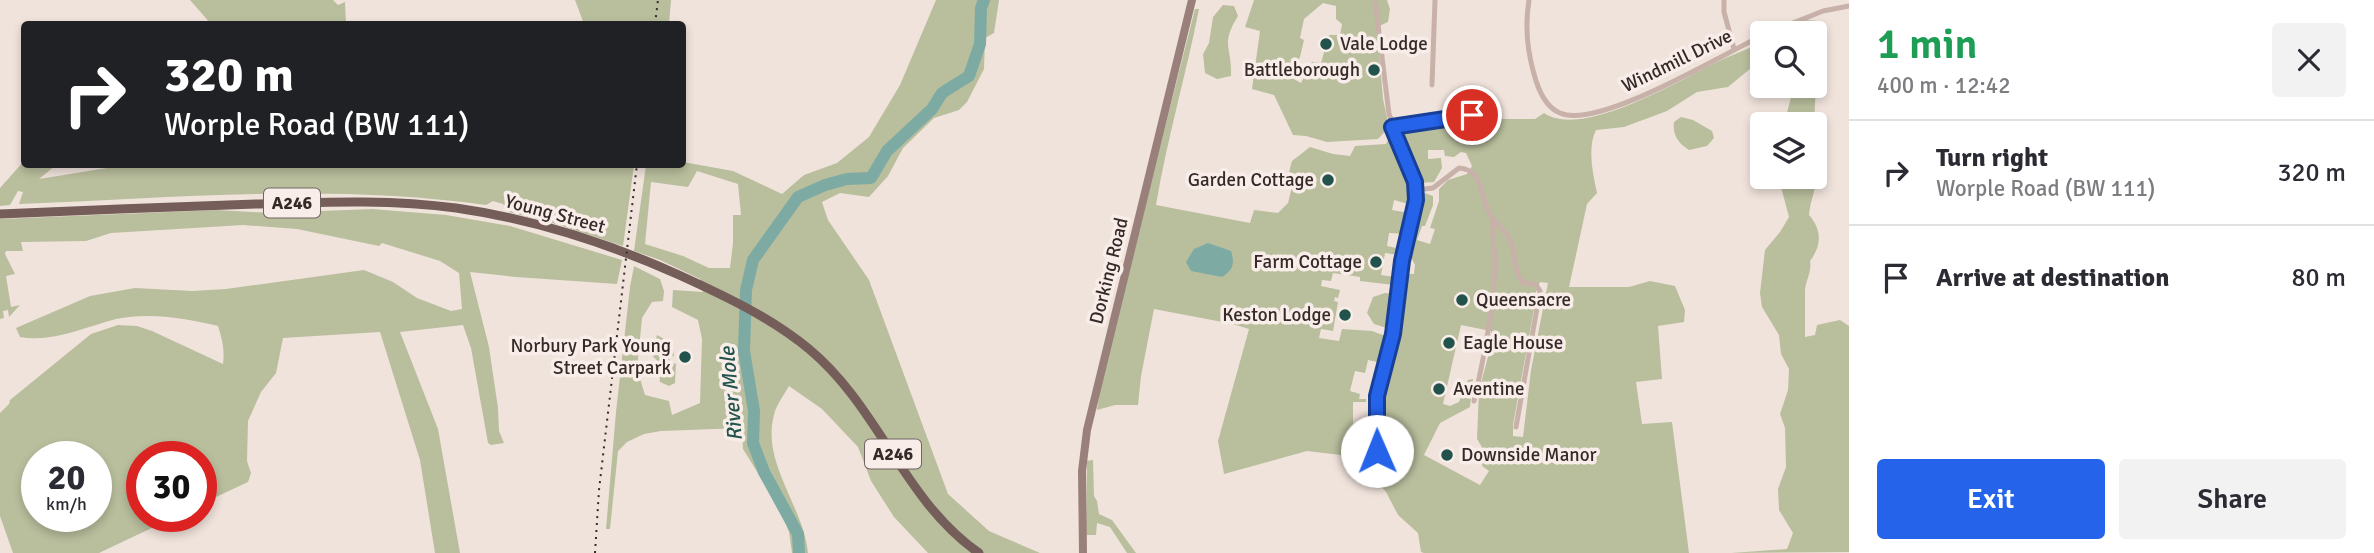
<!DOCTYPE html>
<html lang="en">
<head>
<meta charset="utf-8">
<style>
  body { margin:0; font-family:Signika,sans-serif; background:#f2f2f3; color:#2b2b33; height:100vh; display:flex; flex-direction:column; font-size:26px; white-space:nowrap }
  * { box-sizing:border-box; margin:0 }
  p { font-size:23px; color:#7c7c81 }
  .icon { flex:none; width:38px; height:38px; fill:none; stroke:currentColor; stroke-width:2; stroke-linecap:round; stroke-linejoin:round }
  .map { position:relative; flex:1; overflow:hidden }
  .side { display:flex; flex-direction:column; background:#fff; width:525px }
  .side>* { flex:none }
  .banner { position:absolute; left:21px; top:21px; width:665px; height:147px; border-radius:7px; box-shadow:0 4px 10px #0003; background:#202124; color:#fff; overflow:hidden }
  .tools { position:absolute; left:1750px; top:21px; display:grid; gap:14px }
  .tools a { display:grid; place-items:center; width:77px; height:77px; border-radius:7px; background:#fff; box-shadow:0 4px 10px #0003; font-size:35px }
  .speed { position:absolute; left:21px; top:441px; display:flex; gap:14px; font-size:35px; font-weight:700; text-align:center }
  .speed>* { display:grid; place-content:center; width:91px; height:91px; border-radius:50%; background:#fff; box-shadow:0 4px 10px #0003; line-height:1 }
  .speed small { font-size:18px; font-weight:400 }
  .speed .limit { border:10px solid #d22; background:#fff; color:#111 }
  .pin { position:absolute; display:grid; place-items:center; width:60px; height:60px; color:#fff; margin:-30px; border:4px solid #fff; border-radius:50%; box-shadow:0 2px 7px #0007 }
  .me { position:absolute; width:77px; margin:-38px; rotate:359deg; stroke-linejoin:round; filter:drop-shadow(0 0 5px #0008) }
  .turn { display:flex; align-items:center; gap:24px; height:147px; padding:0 28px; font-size:32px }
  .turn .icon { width:91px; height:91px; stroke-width:2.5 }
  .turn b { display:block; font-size:49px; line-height:60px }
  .round { display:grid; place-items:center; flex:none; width:74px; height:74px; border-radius:7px; background:#f2f2f3 }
  .head { display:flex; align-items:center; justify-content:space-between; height:119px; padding:0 28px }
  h1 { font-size:42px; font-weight:600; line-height:52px; color:#1e9e55 }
  .primary-button { display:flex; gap:14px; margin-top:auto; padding:14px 28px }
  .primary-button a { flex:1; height:80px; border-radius:7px; background:#2563eb; color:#fff; font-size:28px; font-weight:600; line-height:80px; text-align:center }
  .primary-button a+a { background:#f2f2f3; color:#2b2b33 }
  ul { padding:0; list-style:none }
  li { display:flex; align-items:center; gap:21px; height:105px; padding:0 28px; border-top:2px solid #e1e1e2 }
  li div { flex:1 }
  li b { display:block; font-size:26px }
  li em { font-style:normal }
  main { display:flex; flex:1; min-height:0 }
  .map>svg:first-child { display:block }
</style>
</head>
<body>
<main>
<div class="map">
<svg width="1849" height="553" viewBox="0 0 1849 553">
  <rect width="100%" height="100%" fill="#f0e3dc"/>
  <!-- green -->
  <path fill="#b9be9d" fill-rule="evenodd" d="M190 0H333L338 5 345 2 346 24H211Z
    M575 0H671L669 24H584Z
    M936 0H999L994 33 985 38 984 69 967 102 959 110 934 118 903 148 888 176 869 197 840 193 822 202 828 220 869 280 948 494 989 531 1040 553H928L894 517 871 481 858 447 822 409 789 386C784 395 776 405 774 415 761 463 804 507 808 553H792L789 532 779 507 743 449 742 428 661 431 644 434 627 442 618 451 610 529H606L616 412 630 287 634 266 660 279 664 291 663 301 652 302 642 318 637 369 645 395 669 401 672 415 700 403 702 339 698 320 672 307 673 290 703 292 700 279 660 260 634 251 646 165 682 164 683 162 733 171 782 194 804 175 837 163 869 137 900 85ZM697 171 738 184 741 215H733V243L730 268H709L683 256 645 244 651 182 688 187Z
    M1254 0H1387L1390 9 1388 22 1377 27 1383 99 1389 127 1378 139 1327 142 1306 136 1293 135 1274 95 1252 89 1260 31 1245 27ZM1323 3 1336 6V19L1342 24 1340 35H1329L1321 63 1312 62 1301 83 1290 77 1300 57 1304 40 1300 38 1304 19Z
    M1223 5 1234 6 1238 16C1220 45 1232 46 1231 76L1217 79 1205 73 1203 54 1209 43 1213 17Z
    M1195 9H1199C1186 75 1167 139 1156 205L1250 223 1254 210 1278 213 1288 203 1295 175 1289 172 1292 161 1310 147 1333 154 1350 156 1355 146 1386 144 1391 134C1403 158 1414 177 1408 204L1394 200 1392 210 1409 213 1405 234 1389 233 1387 246 1401 249 1399 255 1385 253 1381 275 1395 277 1394 285 1360 281V277L1333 273 1331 281 1322 280 1321 286 1340 290 1338 298 1335 297 1334 301 1338 302 1333 331 1321 329 1319 338 1339 341 1342 329 1372 331 1388 337 1382 363 1368 360 1365 373 1355 371 1350 391 1360 394 1359 399H1366V402H1353V426L1360 427V447L1373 448 1375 457 1381 456C1367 392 1398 327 1404 265L1408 267 1409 274H1414L1415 265 1412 259 1406 257 1422 203V196L1425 193 1433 196V205L1425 226H1422L1417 240 1430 244 1435 229 1430 228 1439 201V189L1448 180 1467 174 1472 166 1466 153 1461 152 1454 157 1445 156 1444 150H1428V159L1441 158 1442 168 1434 182 1419 183 1399 133 1402 126 1484 119H1535L1544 113C1581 139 1677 82 1713 64 1729 56 1746 50 1762 42V59L1728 87 1697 92 1667 111 1624 127 1596 130C1587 148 1593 174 1597 193L1587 204 1569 287H1629L1650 281 1675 286 1685 310 1684 322 1658 326 1662 379 1636 382 1642 424 1672 422 1689 553H1424L1421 552 1418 533 1398 515 1386 492 1367 470 1349 456 1307 451 1224 474 1218 441 1249 329 1233 324 1154 309 1141 376 1138 405H1115L1097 410 1101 380ZM1540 282 1548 283 1531 370 1523 437 1513 436V425L1535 303 1533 299ZM1461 325 1491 331 1490 349 1479 391 1477 439 1485 452 1482 466 1489 471 1480 485 1424 455 1440 423 1470 407 1473 379 1468 380 1459 402 1450 406 1443 404Z
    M1806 20 1817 21 1819 24 1814 124H1784L1794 86H1815V33H1780Z
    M1681 117 1693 120 1712 131 1714 138 1707 146 1689 150C1679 144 1672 135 1674 122Z
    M24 161V164L56 165 39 179 113 167 634 165 623 246 556 224 509 212 503 204 493 201 486 205C331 183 174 198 19 204L23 192 18 191 10 205 0 206V188Z
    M1815 172C1818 187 1810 200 1809 215 1822 230 1822 245 1810 261 1812 272 1806 279 1805 290 1805 305 1805 321 1805 337L1815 335 1817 325 1840 320 1849 326V552L1731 553 1787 549 1793 533 1779 510 1778 489 1786 467 1785 428 1780 414 1788 390 1789 369 1781 354 1779 335 1762 307 1760 293 1765 250 1780 232 1789 217 1781 187 1784 177H1815Z
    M372 209 446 215 510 226 622 260 617 284 516 277 470 272 489 347 498 408 499 431 504 443 491 445 488 443 471 348 463 325 400 332 438 429 460 553H435L420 460 380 332 283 338 276 373 261 392 248 421 247 461 251 473 248 482 201 504V457H142V516H177L99 553H13L0 516V413L9 404 10 400 91 334 118 325 137 326 152 331 223 364C225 351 222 338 218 326 186 318 148 312 116 319 85 327 52 343 20 337L16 328 90 296 135 288 192 291 226 289 364 270 393 282 417 298 451 311 462 309 459 273 440 261 382 243 379 246 297 229 243 225 111 233 86 241 21 242 23 251H6L5 254 15 274 6 276 11 307 20 305 9 317 8 310 3 311 4 318 0 319V219L217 210 270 213ZM37 457H96V516H37Z
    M1385 293 1394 294 1390 329 1374 324 1367 313 1373 297Z
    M657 335C666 339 674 347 674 356L669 357 670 362 676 364 675 383 669 386 660 382 659 363 652 355Z
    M1093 460 1094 496 1097 501 1099 514 1112 520 1136 553H1127L1110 527 1097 523 1096 535H1086L1087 461Z"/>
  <!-- water -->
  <path fill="#7daba4" d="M1208 243 1231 251C1235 264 1233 270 1222 277L1191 271 1186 262 1194 249Z"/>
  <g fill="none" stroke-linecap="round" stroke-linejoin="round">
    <!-- river -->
    <path stroke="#7daba4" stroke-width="12" d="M799 553 798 534 764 472 753 443 754 411 744 351 746 290 753 260 798 197 825 185 847 179 871 178 887 151 932 109 942 93 969 76 980 44 981 8 984 0"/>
    <!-- minor -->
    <path stroke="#c7b1a9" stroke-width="5" d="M1375 0 1389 114 1412 173 1416 190 1415 210 1402 261 1393 334 1377 396V451
      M1529 0C1525 25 1527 50 1534 74 1538 89 1545 107 1560 113 1599 130 1722 54 1762 36
      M1724 0V12L1734 49
      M1768 33 1823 11 1849 6
      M1432 85 1435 0
      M1392 127 1472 115
      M1416 190 1433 188 1459 168C1485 170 1479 197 1490 214 1496 225 1508 232 1512 245 1516 260 1513 267 1522 282L1536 285 1540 291 1516 427
      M1474 401C1484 358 1493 312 1495 268 1496 252 1491 235 1493 220"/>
    <!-- secondary -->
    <path stroke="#9a807a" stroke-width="8" d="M1083 553 1082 471 1087 430 1192 0"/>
    <!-- primary -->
    <path stroke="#755e5a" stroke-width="9" d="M0 214C85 210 171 207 256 204 323 202 389 199 456 208 533 219 608 243 679 275 725 296 770 317 809 349 879 407 904 501 979 553"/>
    <!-- rail -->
    <path stroke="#352a28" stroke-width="2" stroke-dasharray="2 5" stroke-linecap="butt" d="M655 24 658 0
      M595 553 599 490 637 164"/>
  </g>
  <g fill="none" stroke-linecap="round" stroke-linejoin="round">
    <defs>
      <path id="route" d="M1377 451V396L1393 334 1402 261 1416 200 1415 182 1392 127 1472 115"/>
    </defs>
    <!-- route casing -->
    <use href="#route" stroke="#184099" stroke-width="18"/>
    <!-- route -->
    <use href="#route" stroke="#2563eb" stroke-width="12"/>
  </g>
  <!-- markers -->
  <g fill="#21534c" stroke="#f8ede8" stroke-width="2.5">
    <circle cx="1326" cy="44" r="7"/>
    <circle cx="1374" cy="70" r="7"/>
    <circle cx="1328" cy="180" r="7"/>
    <circle cx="1376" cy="262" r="7"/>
    <circle cx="1462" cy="300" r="7"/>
    <circle cx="1345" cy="315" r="7"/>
    <circle cx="1449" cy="343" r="7"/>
    <circle cx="685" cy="357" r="7"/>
    <circle cx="1439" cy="389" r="7"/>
    <circle cx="1447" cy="455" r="7"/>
  </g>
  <g text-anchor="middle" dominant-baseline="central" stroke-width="7" stroke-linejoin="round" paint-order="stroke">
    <!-- shield labels -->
    <g fill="#f8ede8" stroke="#706462" stroke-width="2">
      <rect x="264" y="188.5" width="56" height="29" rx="5"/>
      <rect x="865" y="439.5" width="56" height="29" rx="5"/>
    </g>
    <g font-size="18" font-weight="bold" fill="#352a28">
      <text x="292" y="203">A246</text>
      <text x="893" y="454">A246</text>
    </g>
    <!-- poi labels -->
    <g font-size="19" fill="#352a28" stroke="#f8ede8" text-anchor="start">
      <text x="1340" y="44">Vale Lodge</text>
      <text x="1360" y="70" text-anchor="end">Battleborough</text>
      <text x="1314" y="180" text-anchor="end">Garden Cottage</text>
      <text x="1362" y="262" text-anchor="end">Farm Cottage</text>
      <text x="1476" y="300">Queensacre</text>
      <text x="1331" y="315" text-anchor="end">Keston Lodge</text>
      <text x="1463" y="343">Eagle House</text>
      <text x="671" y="346" text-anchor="end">Norbury Park Young<tspan x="671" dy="22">Street Carpark</tspan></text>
      <text x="1453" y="389">Aventine</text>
      <text x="1461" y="455">Downside Manor</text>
    </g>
    <!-- street labels -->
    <g font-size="19" fill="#352a28" stroke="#f8ede8">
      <text transform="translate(1677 61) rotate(-26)">Windmill Drive</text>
      <text transform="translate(555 214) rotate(15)">Young Street</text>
      <text transform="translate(1109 271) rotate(-76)">Dorking Road</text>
    </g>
    <!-- water labels -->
    <g font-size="21" font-style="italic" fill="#21534c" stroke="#f8ede8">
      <text transform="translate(731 394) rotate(-95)">River Mole</text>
    </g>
  </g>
</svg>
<div class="tools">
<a><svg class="icon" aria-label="search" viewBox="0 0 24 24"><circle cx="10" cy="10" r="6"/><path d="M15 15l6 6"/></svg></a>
<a><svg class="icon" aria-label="layers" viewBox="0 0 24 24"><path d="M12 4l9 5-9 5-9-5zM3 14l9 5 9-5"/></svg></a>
</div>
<div class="speed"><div>20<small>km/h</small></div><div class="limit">30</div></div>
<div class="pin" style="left:1472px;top:115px;background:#d93025"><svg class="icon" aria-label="arrive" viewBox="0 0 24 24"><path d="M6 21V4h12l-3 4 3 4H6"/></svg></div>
<svg class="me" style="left:1377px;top:451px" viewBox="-20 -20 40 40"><circle r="19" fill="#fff"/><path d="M0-13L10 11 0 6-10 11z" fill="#2563eb"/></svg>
<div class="banner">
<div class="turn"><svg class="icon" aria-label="right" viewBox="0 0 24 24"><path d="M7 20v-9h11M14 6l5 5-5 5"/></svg><div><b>320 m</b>Worple Road (BW 111)</div></div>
</div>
</div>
<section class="side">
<div class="head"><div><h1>1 min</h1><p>400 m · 12:42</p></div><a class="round"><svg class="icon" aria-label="close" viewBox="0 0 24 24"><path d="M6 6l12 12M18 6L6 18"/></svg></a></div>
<ul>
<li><svg class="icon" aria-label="right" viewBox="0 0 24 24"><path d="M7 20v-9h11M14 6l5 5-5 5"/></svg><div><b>Turn right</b><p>Worple Road (BW 111)</p></div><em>320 m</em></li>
<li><svg class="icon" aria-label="arrive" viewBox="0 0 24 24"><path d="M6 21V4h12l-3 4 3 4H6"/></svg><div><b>Arrive at destination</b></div><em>80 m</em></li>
</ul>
<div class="primary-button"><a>Exit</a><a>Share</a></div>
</section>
</main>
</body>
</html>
